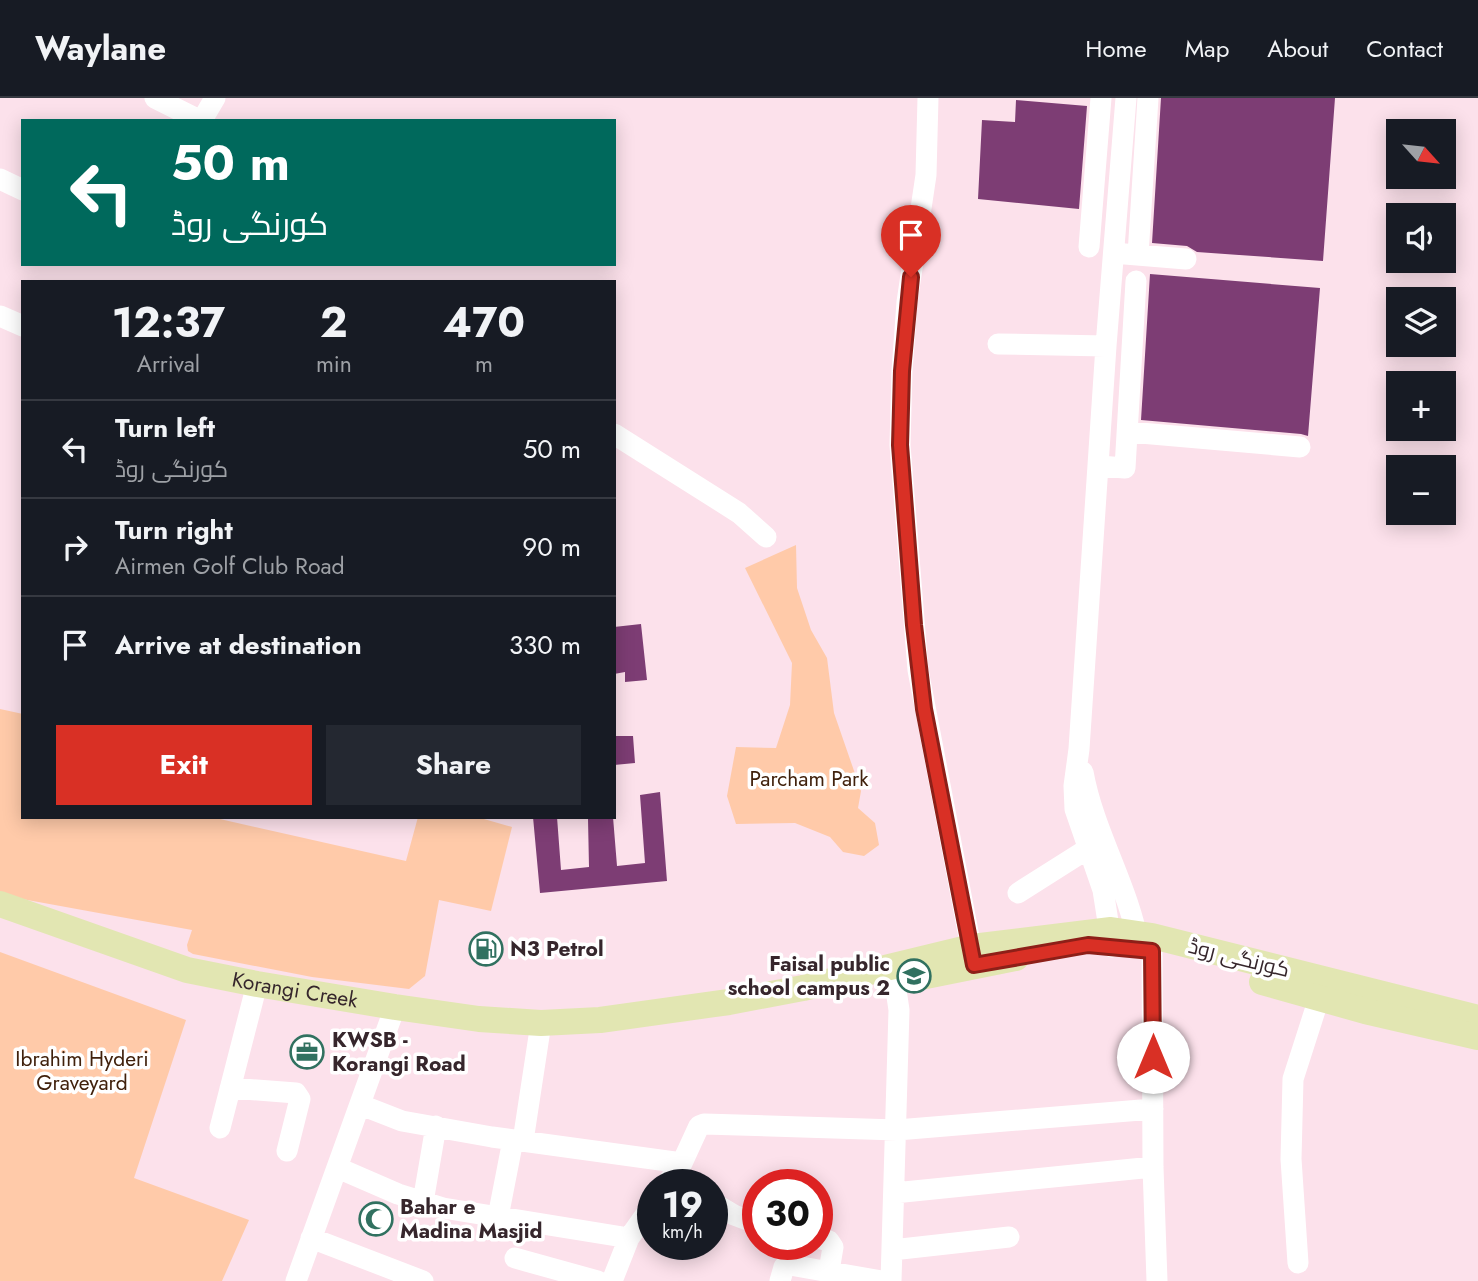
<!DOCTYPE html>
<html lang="en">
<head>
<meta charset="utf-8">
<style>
  body { margin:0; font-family:Jost,Cairo,sans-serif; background:#242831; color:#f1f3f6; height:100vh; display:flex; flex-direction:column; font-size:26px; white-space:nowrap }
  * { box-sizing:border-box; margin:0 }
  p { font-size:23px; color:#9ea1a6 }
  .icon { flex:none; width:38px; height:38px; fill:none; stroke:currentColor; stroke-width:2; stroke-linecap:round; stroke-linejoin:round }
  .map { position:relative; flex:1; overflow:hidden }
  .side { position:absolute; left:21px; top:182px; width:595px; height:539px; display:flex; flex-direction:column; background:#171b24; border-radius:0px; box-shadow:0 4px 18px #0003 }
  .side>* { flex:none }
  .hud { position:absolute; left:21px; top:21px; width:595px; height:147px; border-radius:0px; box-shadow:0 4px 18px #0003; background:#00695c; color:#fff; overflow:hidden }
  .needle { width:46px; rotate:117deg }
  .fabs { position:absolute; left:1386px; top:21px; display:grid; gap:14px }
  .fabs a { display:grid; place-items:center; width:70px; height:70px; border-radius:0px; background:#171b24; box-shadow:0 4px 18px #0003; font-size:35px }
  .speed { position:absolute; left:637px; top:1071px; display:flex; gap:14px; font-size:35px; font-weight:700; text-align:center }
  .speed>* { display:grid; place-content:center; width:91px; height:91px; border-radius:50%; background:#171b24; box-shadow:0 4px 18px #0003; line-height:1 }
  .speed small { font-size:18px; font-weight:400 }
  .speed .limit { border:10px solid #d22; background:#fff; color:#111 }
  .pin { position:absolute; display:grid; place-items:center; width:60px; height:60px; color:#fff; margin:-72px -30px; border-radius:50% 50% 50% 0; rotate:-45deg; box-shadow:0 0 7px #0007 }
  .pin .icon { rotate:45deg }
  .me { position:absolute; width:77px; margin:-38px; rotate:0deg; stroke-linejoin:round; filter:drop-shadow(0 0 5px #0008) }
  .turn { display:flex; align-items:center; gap:24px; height:147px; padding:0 35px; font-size:32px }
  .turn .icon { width:91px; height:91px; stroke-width:2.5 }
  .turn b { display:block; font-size:49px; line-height:60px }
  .eta { display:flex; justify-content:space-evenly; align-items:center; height:119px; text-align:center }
  .eta b { font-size:42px; font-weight:700; line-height:49px }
  .cta { display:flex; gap:14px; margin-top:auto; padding:14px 35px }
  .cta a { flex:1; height:80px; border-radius:0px; background:#d93025; color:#fff; font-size:28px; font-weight:700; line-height:80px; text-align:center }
  .cta a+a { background:#242831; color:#f1f3f6 }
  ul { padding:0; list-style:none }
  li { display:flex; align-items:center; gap:21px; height:98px; padding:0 35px; border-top:2px solid #363941 }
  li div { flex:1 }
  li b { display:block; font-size:26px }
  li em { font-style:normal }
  header { display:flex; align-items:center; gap:42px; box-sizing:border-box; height:98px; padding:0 35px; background:#171b24; border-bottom:2px solid #363941 }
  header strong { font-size:33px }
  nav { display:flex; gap:38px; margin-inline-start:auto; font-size:24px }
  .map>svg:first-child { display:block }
</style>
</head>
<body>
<header>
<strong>Waylane</strong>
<nav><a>Home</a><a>Map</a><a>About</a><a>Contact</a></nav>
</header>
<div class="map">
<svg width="1478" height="1183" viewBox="0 0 1478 1183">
  <rect width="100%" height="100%" fill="#fce1eb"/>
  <!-- green -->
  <path fill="#ffcaa9" d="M796 447 797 490 811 532 827 560 834 615 861 693 858 710 875 725 879 747 864 758 843 754 830 739 795 725 736 726 727 698 736 649 776 650 790 607 792 565 745 470Z
    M0 611 23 616V719H211L406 763 418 719H477L512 729 491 813 439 802 425 878 409 891 312 879 193 856 188 853 187 847 192 832 0 797Z
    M0 854 186 922 134 1080 249 1122 222 1183H0Z"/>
  <!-- building -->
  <path fill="#7d3d74" d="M1161 0H1335L1323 163 1197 154 1187 148 1152 145Z
    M1016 2 1087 8 1079 111 978 101 982 22 1015 24Z
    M1150 176 1320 190 1308 338 1301 336 1141 322Z
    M641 526 647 582 625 584V574L614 576V529Z
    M614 638H633L635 665 614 667Z
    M660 694 667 783 540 795 533 719H557L561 772 589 769 588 721 598 719H613L617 768 645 765 640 697Z"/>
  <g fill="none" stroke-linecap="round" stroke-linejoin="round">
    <!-- minor -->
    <path stroke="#fff" stroke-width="21" d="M155 0 199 22 205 17 215 0
      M928 0 926 77 907 204 902 273 900 347 918 572 974 865
      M0 81 23 92
      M1089 149 1101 0
      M1125 156 1186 161
      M1138 157 1148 0
      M0 218 23 228
      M998 246 1106 248
      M1129 334 1300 349
      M614 336 739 415 766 439
      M1099 368 1125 370 1136 183
      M1083 674C1094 735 1129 789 1139 849
      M1018 795 1100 743
      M1152 838 1153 1069 1157 1183
      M1112 849 1103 792 1075 711 1074 688 1079 651 1106 248 1126 0
      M230 990 296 995 300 1001 287 1053
      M361 1007 402 1023 492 1039 682 1065
      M220 1030 257 886
      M523 1043 541 925
      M338 1070 398 1096 443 1110 629 1140
      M666 1087 682 1065 699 1028 704 1026 897 1032 1153 1011
      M894 1095 1153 1069
      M423 1104 436 1028
      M712 1104 734 1117 758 1126
      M498 1119 513 1042
      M311 1140 423 1183
      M817 1140 829 1143 833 1149 829 1173
      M892 1152 1009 1139
      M515 1160 598 1183
      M1298 1165 1291 1061 1293 981 1319 900
      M296 1183 395 909
      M612 1183 629 1140 653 1106
      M780 1183 784 1169 790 1167 882 1183
      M891 1183 899 912 895 885"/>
    <!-- major -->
    <g stroke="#e2e6b2" stroke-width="26">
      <path id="s1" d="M0 806 187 872 257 886 395 909 479 921 541 925 600 922 729 904 803 890 972 849 1111 832 1152 838 1478 920"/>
      <path d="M916 880 1016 860"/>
      <path d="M1262 884 1365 913 1478 939"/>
    </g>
  </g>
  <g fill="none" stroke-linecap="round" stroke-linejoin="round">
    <defs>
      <path id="route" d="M911 179 902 273 900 347 914 527 924 611 974 867 1088 847 1152 853 1153 959"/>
    </defs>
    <!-- route casing -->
    <use href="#route" stroke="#8d1f18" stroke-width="18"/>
    <!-- route -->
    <use href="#route" stroke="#d93025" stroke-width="12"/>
  </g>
  <!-- icons -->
  <defs>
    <symbol id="fuel-ring" viewBox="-11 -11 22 22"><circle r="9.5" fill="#fff" stroke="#317160" stroke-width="1.5"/><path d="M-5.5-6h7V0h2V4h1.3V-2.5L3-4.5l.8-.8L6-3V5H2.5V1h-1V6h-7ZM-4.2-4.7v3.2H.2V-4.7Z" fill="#317160"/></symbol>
    <symbol id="school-ring" viewBox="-11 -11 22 22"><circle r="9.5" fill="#fff" stroke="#317160" stroke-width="1.5"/><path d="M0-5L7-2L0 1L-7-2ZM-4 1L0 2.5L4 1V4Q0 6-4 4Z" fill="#317160"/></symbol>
    <symbol id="office-ring" viewBox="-11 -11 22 22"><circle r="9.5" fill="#fff" stroke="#317160" stroke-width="1.5"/><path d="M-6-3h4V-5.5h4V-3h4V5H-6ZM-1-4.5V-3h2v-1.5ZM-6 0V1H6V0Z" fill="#317160"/></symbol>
    <symbol id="mosque-ring" viewBox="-11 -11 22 22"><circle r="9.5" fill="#fff" stroke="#317160" stroke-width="1.5"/><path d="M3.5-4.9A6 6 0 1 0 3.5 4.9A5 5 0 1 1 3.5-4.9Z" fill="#317160"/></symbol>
  </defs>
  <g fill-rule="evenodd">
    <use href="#fuel-ring" x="467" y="832" width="38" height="38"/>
    <use href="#school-ring" x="895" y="859" width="38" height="38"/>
    <use href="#office-ring" x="288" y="935" width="38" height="38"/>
    <use href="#mosque-ring" x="357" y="1102" width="38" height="38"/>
  </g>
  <g text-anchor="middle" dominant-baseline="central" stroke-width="7" stroke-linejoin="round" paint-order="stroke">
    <!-- park labels -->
    <g font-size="21" fill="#40210c" stroke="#fff">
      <text x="809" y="681">Parcham Park</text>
      <text x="82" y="961">Ibrahim Hyderi<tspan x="82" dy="24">Graveyard</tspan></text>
    </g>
    <!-- poi labels -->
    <g font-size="21" font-weight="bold" fill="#36262c" stroke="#fff" text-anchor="start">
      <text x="510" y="851">N3 Petrol</text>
      <text x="890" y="866" text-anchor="end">Faisal public<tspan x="890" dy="24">school campus 2</tspan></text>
      <text x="332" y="942">KWSB -<tspan x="332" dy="24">Korangi Road</tspan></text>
      <text x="400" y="1109">Bahar e<tspan x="400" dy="24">Madina Masjid</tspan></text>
    </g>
    <!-- street labels -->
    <g font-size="21" fill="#36262c" stroke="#fff">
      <text transform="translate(1239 860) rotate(14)">کورنگی روڈ</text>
      <text stroke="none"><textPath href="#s1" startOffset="308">Korangi Creek</textPath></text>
    </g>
  </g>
</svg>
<div class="fabs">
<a><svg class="needle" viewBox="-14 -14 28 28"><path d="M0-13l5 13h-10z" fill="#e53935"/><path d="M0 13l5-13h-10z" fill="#9ea1a6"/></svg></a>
<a><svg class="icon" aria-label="sound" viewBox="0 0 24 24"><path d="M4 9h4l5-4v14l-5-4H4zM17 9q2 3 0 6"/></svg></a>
<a><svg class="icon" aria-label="layers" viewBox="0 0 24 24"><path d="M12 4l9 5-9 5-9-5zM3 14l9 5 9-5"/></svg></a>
<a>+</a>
<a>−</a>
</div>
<div class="speed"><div>19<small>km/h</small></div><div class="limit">30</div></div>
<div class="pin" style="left:911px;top:179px;background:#d93025"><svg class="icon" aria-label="arrive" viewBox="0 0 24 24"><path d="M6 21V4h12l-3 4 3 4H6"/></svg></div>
<svg class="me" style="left:1153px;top:959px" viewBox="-20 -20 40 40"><circle r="19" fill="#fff"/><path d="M0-13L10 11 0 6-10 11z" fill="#d93025"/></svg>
<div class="hud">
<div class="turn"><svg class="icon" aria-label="left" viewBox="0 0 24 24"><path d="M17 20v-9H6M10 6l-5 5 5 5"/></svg><div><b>50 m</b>کورنگی روڈ</div></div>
</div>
<section class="side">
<div class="eta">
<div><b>12:37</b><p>Arrival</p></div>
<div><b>2</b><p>min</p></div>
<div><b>470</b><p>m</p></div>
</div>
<ul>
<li><svg class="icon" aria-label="left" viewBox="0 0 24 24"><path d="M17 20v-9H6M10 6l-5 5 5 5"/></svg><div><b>Turn left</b><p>کورنگی روڈ</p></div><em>50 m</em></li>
<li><svg class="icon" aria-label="right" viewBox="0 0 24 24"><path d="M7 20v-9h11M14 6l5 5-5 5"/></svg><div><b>Turn right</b><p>Airmen Golf Club Road</p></div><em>90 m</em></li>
<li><svg class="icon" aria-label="arrive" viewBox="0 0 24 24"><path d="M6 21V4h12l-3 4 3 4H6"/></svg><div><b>Arrive at destination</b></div><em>330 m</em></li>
</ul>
<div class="cta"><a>Exit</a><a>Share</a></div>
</section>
</div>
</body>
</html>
